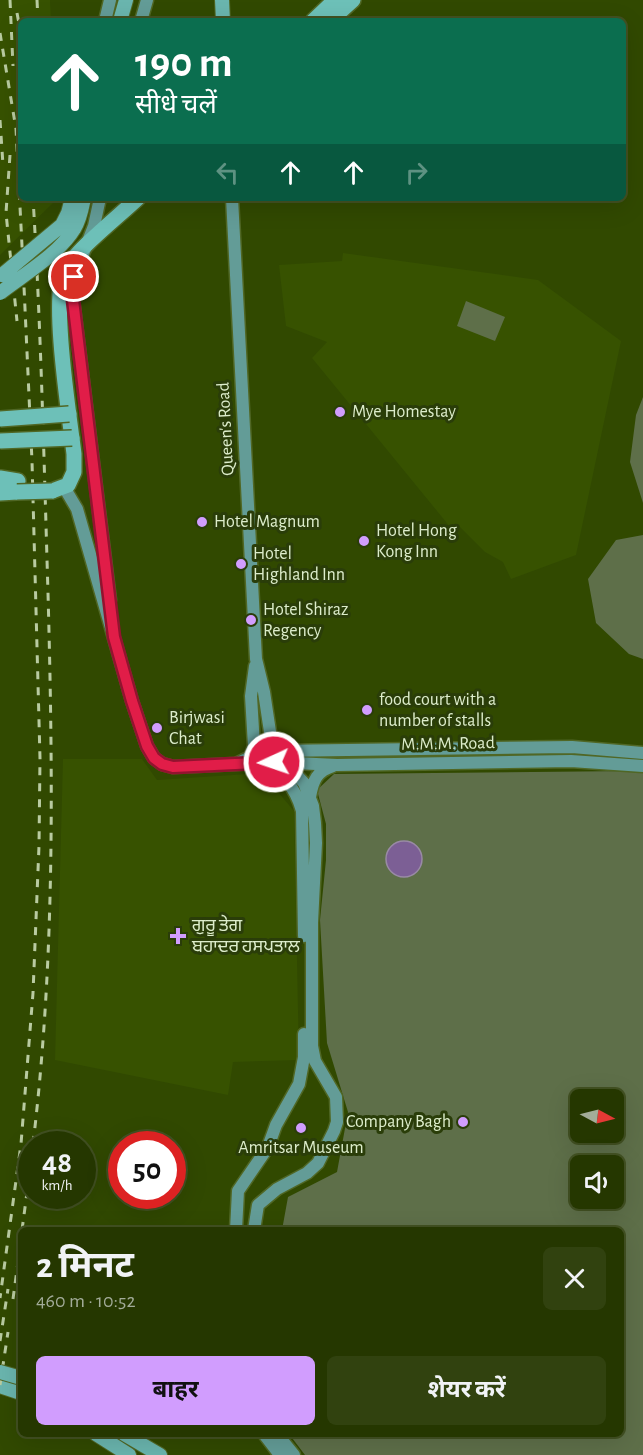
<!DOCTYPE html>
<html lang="hi">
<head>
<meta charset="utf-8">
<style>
  body { margin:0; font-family:"Alegreya Sans","Noto Sans Devanagari","Noto Sans Gurmukhi",sans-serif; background:#31420f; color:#f1f3f6; height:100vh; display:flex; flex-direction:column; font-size:22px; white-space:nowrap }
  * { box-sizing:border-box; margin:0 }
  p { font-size:20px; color:#a3ac99 }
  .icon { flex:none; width:33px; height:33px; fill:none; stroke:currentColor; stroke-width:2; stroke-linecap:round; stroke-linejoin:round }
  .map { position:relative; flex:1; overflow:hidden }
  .panel { position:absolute; left:18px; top:1227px; width:606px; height:210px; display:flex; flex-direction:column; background:#253700; border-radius:9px; box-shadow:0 6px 24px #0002,0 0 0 2px #425122 }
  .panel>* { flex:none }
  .banner { position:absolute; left:18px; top:18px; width:608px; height:183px; border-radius:9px; box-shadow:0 6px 24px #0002,0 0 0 2px #425122; background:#0b6e4f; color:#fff; overflow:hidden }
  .needle { width:39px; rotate:97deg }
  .controls { position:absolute; left:570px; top:1089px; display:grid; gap:12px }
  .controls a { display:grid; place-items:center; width:54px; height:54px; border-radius:9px; background:#253700; box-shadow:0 6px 24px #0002,0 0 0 2px #425122; font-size:30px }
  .speed { position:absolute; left:18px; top:1131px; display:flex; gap:12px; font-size:30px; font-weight:700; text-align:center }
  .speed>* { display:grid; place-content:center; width:78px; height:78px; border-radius:50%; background:#253700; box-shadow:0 6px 24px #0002,0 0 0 2px #425122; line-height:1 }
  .speed small { font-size:15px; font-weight:400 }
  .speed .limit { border:9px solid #d22; background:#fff; color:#111 }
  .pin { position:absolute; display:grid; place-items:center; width:51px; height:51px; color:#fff; margin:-26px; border:3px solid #fff; border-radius:50%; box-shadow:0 2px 6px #0007 }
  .me { position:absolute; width:66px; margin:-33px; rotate:267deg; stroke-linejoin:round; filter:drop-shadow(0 0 4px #0008) }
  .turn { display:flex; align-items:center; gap:21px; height:126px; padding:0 18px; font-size:27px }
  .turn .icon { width:78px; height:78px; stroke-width:2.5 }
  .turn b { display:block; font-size:42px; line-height:51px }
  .lanes { display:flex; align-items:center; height:57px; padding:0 18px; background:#0003; justify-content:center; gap:30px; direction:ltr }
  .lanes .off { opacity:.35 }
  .round { display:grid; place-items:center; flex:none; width:63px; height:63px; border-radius:9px; background:#31420f }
  .summary { display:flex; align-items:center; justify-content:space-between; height:102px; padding:0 18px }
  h1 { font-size:36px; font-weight:700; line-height:45px }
  .cta { display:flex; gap:12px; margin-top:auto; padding:12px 18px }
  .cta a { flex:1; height:69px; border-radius:9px; background:#d19dfe; color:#111; font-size:24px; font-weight:700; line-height:69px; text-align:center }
  .cta a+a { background:#31420f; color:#f1f3f6 }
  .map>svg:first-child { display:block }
</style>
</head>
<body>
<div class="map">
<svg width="643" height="1455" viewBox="0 0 643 1455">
  <rect width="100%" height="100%" fill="#314900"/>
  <!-- built -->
  <path fill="#375200" d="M0 0H50L51 21H21V198H58L0 255Z
    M343 253 538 280 621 341 576 555 511 579 503 562 485 552 460 527 455 533 312 358 327 342 286 326 279 265 342 261Z
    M63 759H142L157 780 262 773 294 811 299 1060 233 1062 228 1095 55 1060Z"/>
  <!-- green -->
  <path fill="#5e6f49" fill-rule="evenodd" d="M466 301 505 317 495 341 457 326Z
    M643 397V503L630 462 636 415Z
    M643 535V659L629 654 596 623 588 579 616 540Z
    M629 771 643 773V1455H305L289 1434H621V1230H282L288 1197 337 1172 348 1112 327 1043 320 920 326 860V824L317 790 334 774ZM580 1100H614V1132H580ZM580 1166H614V1198H580Z"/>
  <!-- water -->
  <path fill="#7c5f95" stroke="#998aa5" stroke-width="1.5" d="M386 859a18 18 0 1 1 36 0a18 18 0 1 1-36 0Z"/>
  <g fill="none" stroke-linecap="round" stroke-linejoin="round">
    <defs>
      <path id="secondary" d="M105 21 110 0
        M141 21 147 0
        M100 198 94 226 74 277 73 300 110 600
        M232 198 256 659 264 692 272 745 275 751 304 783 313 806 315 823 316 843 312 923V1046L315 1061 336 1097 337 1122 334 1131 318 1163 307 1173 277 1189 258 1205 254 1230
        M64 487 77 509 81 523 132 701 147 746 154 758 162 764 173 767 274 762 337 765 571 761 643 766
        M275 751 572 747 643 753
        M238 763 250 757 254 746 251 696 255 666
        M258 764C283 773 295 786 302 811L304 936
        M310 797C313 780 317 771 333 766
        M236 1230 238 1191 268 1147 276 1125 299 1084 304 1057V1034
        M264 1434 280 1455
        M277 1434 294 1455"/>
      <path id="primary" d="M222 0 223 21
        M120 21 126 0
        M0 1386 21 1393
        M96 1434 129 1455
        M124 1434 160 1455"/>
      <path id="trunk" d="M313 21 335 0
        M330 21 353 0
        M0 478 18 481
        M52 491 68 485 74 472V454C70 420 50 295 65 270 78 248 118 217 138 198
        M0 493 17 492"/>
    </defs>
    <!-- secondary casing -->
    <use href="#secondary" stroke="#506725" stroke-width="15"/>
    <!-- primary casing -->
    <use href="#primary" stroke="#506725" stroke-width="16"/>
    <!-- trunk casing -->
    <use href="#trunk" stroke="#506725" stroke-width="18"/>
    <!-- secondary -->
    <use href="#secondary" stroke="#639c97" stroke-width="12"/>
    <!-- primary -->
    <use href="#primary" stroke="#6ab5ae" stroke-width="14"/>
    <!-- trunk -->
    <use href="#trunk" stroke="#6dc0b8" stroke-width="15"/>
    <!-- rail -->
    <path stroke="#b9cba1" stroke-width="3" stroke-dasharray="8 8" stroke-linecap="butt" d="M10 0 13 66
      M37 0 38 21
      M17 13 21 34
      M0 33 16 129 23 265 32 461 40 758 39 846 33 993 21 1144 0 1298
      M19 54 21 91
      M0 120 3 165
      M10 155 6 213 17 321
      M33 1144C55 960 53 778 48 593 44 461 41 330 33 198
      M22 1230 32 1155
      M13 1299 21 1240
      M0 1341 8 1289
      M0 1385 8 1332"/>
    <defs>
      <path id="primary-bridge" d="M2 275 62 225 68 213 72 198
        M0 293C23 275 59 254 74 229 80 220 82 208 84 198
        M0 1372 21 1378"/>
      <path id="trunk-bridge" d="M0 419 69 414
        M0 441 72 438
        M17 492 52 491"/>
    </defs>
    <!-- primary-bridge casing -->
    <use href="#primary-bridge" stroke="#506725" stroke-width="16" stroke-linecap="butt"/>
    <!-- trunk-bridge casing -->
    <use href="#trunk-bridge" stroke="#506725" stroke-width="18" stroke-linecap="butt"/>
    <!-- primary-bridge -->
    <use href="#primary-bridge" stroke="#6ab5ae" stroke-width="14"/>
    <!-- trunk-bridge -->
    <use href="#trunk-bridge" stroke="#6dc0b8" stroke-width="15"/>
  </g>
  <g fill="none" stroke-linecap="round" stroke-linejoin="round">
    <defs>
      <path id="route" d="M74 277 73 300 114 637 132 701 147 746 154 758 162 764 173 767 274 762"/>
    </defs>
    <!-- route casing -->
    <use href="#route" stroke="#92132f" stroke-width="15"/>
    <!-- route -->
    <use href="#route" stroke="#e11d48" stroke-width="10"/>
  </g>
  <!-- markers -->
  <g fill="#d19dfe" stroke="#2a3d09" stroke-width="2">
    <circle cx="340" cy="412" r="6"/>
    <circle cx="202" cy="522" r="6"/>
    <circle cx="364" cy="541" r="6"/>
    <circle cx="241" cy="564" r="6"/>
    <circle cx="251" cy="620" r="6"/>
    <circle cx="367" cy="710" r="6"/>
    <circle cx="157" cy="728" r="6"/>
    <path d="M175 927h6v6h6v6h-6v6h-6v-6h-6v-6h6z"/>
    <circle cx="463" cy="1122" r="6"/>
    <circle cx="301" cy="1128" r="6"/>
  </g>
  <g text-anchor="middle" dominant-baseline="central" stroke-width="6" stroke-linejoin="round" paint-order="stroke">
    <!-- poi labels -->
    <g font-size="18" fill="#ddedcb" stroke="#2a3d09" text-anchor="start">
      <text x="352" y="412">Mye Homestay</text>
      <text x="214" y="522">Hotel Magnum</text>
      <text x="376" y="531">Hotel Hong<tspan x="376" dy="21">Kong Inn</tspan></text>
      <text x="253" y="554">Hotel<tspan x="253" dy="21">Highland Inn</tspan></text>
      <text x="263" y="610">Hotel Shiraz<tspan x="263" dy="21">Regency</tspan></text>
      <text x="379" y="700">food court with a<tspan x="379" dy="21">number of stalls</tspan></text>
      <text x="169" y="718">Birjwasi<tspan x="169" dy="21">Chat</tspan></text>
      <text x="192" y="926">ਗੁਰੂ ਤੇਗ<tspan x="192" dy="21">ਬਹਾਦਰ ਹਸਪਤਾਲ</tspan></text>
      <text x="451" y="1122" text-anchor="end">Company Bagh</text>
      <text x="301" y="1148" text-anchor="middle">Amritsar Museum</text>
    </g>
    <!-- street labels -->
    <g font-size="18" fill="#ddedcb" stroke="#2a3d09">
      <text transform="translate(226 429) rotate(-93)">Queen's Road</text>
      <text transform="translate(448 744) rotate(-1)">M.M.M. Road</text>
    </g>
  </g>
</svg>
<div class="controls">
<a><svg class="needle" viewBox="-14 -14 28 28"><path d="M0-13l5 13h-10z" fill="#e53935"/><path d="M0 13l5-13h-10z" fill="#a3ac99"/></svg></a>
<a><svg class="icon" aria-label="sound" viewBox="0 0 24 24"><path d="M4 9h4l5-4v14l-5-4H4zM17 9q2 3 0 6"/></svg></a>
</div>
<div class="speed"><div>48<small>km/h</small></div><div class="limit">50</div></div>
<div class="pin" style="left:74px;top:277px;background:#d93025"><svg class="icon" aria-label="arrive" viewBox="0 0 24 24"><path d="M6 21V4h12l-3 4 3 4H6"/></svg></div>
<svg class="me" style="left:274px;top:762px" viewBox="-20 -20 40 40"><circle r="17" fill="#e11d48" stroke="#fff" stroke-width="3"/><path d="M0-11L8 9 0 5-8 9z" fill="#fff"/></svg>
<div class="banner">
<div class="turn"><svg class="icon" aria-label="ahead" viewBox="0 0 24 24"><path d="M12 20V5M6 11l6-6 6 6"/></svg><div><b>190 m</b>सीधे चलें</div></div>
<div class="lanes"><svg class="icon off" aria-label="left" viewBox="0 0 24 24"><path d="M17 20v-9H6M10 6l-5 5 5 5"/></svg><svg class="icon" aria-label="ahead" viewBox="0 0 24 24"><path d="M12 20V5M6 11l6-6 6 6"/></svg><svg class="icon" aria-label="ahead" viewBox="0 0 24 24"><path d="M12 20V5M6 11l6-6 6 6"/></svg><svg class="icon off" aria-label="right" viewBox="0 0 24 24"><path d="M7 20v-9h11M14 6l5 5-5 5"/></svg></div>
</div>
<section class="panel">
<div class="summary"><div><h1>2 मिनट</h1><p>460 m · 10:52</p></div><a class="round"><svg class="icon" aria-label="close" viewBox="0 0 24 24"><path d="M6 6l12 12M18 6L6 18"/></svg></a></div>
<div class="cta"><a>बाहर</a><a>शेयर करें</a></div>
</section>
</div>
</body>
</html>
